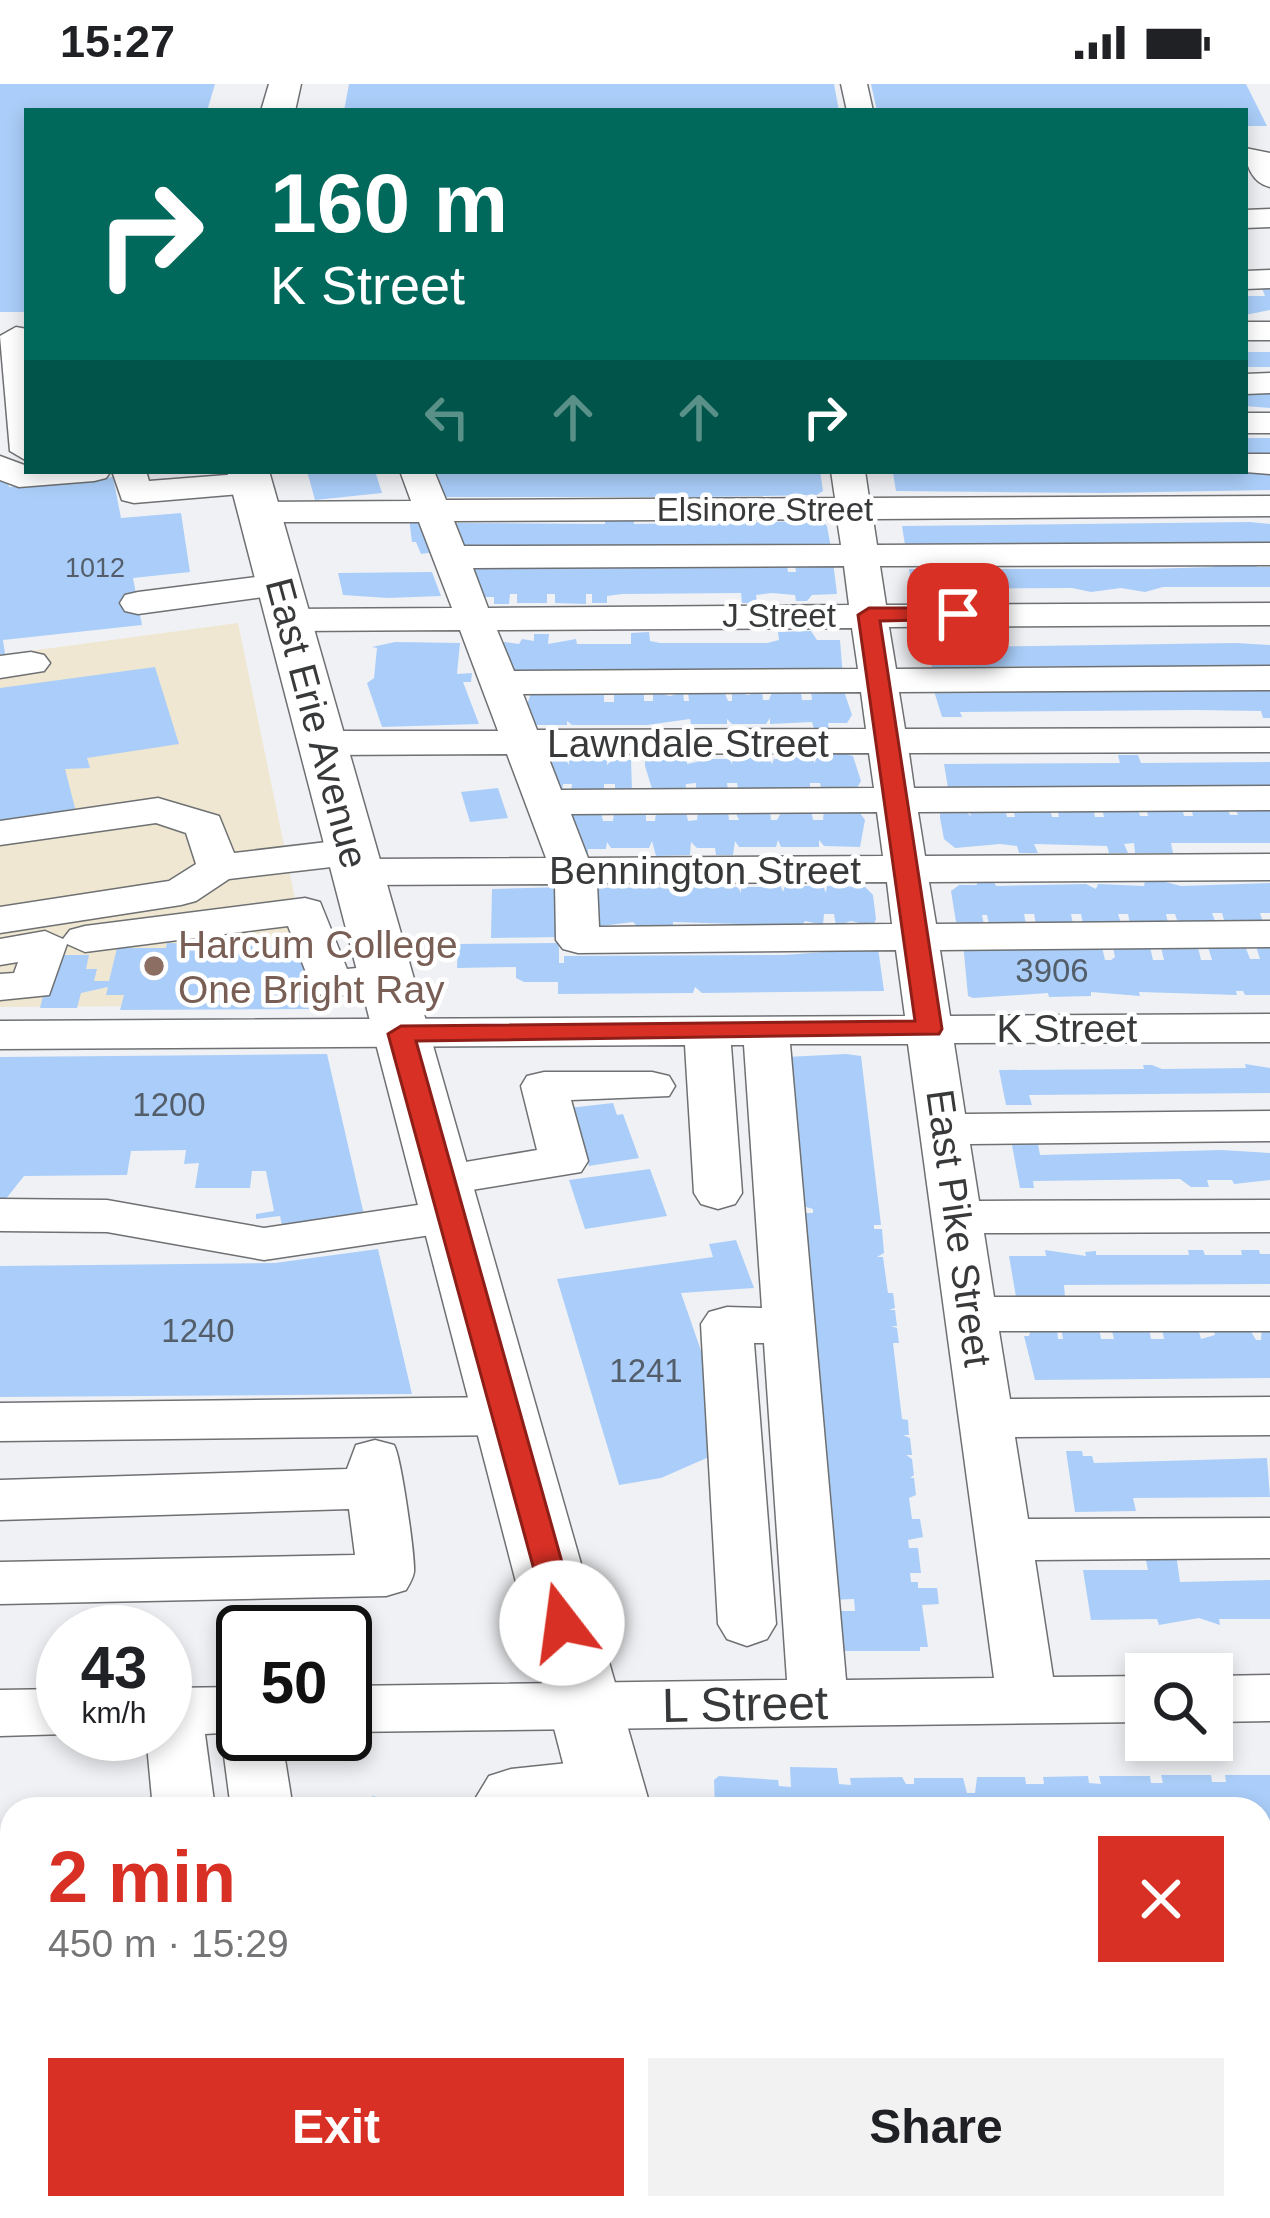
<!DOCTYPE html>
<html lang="en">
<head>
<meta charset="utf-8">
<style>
  body { margin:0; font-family:Helvetica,sans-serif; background:#f2f2f2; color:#202124; height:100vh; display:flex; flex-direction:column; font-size:45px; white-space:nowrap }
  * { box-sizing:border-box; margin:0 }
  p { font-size:39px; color:#757577 }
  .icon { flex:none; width:66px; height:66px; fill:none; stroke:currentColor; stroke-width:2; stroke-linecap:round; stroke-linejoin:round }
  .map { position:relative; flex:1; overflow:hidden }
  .drawer { position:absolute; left:0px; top:1713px; width:1272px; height:423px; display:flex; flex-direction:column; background:#fff; border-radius:36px 36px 0 0; box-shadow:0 6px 18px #0003 }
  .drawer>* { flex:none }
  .guide { position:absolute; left:24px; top:24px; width:1224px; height:366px; border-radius:0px; box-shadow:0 6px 18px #0003; background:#00695c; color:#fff; overflow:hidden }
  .controls { position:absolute; left:1125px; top:1569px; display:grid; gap:24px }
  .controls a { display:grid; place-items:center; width:108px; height:108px; border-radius:0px; background:#fff; box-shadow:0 6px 18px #0003; font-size:60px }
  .speed { position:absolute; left:36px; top:1521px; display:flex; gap:24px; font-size:60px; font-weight:700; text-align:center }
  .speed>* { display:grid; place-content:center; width:156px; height:156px; border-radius:50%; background:#fff; box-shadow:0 6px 18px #0003; line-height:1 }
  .speed small { font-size:30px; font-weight:400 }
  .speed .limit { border:6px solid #111; border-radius:18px; background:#fff; color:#111 }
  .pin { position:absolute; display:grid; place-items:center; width:102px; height:102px; color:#fff; margin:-51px; border-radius:24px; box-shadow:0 6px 18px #0006 }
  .me { position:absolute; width:132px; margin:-66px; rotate:345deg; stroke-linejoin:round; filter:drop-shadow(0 0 9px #0008) }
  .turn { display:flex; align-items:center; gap:42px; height:252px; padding:0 48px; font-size:54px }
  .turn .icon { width:156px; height:156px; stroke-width:2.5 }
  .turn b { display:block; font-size:84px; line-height:102px }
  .lanes { display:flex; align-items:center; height:114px; padding:0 48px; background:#0003; justify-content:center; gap:60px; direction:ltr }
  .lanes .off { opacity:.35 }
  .round { display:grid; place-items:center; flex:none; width:126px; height:126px; border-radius:0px; background:#f2f2f2 }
  .head { display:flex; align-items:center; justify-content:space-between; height:204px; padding:0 48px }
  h1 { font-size:72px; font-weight:800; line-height:90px; color:#d93025 }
  .cta { display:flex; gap:24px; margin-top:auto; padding:24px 48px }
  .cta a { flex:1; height:138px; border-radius:0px; background:#d93025; color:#fff; font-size:48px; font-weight:800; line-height:138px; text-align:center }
  .cta a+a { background:#f2f2f2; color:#202124 }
  .status { display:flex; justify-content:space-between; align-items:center; height:84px; padding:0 60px; background:#fff; direction:ltr }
  .status svg { height:33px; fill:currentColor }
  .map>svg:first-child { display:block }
</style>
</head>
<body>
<div class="status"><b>15:27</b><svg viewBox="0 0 49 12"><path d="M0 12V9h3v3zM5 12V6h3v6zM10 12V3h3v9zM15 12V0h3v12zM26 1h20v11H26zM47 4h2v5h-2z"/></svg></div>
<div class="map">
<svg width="1270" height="2134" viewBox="0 0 1270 2134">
  <rect width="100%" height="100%" fill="#f0f1f4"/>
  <!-- education -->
  <path fill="#efe7d1" d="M238 539 317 921 0 923V571Z"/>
  <!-- building -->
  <path fill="#aacef9" d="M0 0H215L207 27H27V228H0Z
    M349 0H834L839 27H344Z
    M871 0H1246L1267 42H1245V27H877Z
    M1261 202H1270V226L1245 231V212H1265Z
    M1245 268H1270V283H1245Z
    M1245 306H1270V324L1245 322Z
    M1245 354H1270V371H1245Z
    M307 387H375L382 409 315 416Z
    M820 387 823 407 817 411 698 413H434L431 389Z
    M1270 388V406L1103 409 896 407 893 389Z
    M0 390H7L9 403 113 393 121 434 181 429 190 488 133 494 142 541 3 556 5 570H0Z
    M605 433H634V440L822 437 827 442 831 464 456 465 454 439 605 440Z
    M409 434H424L435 468 421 470 416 458H412Z
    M1250 438 1270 440V459L905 461 902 442Z
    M1232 474 1235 483V475H1254L1257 483H1270V503H1163L1145 508 1121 504 1091 508 1072 504 912 505 909 485H1147L1214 483 1211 475Z
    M833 477 837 510 812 511 807 517H796L795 511 772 509 756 511 757 519H742L741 509 622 510 607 512V519H592V510H586V520L555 519V510H547V519H517V510H510L509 520H494V513H474L465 483 787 481 788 488H796L795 481Z
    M432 488 441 512 388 514 343 511 338 489Z
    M811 547 817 556H840L843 593 502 591 490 556 519 560 522 555 534 557V550H549L548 560 576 555 577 560H631V549L649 548 650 557 660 559H767L779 556 778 548Z
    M395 558 460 559 457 590 472 589 471 598H463L479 640 382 643 367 599 374 594 377 564 372 563Z
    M928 559 969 563 1236 559 1270 561V582H1141L1143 590H1123L1120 582 932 583Z
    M155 583 179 660 87 674 90 684 65 685 76 728 0 739V604Z
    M1270 605V634H1263L1261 627 1196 626 960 628 962 633H942L934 607Z
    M724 607 728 617H732V607L748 611 762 607 763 616H769L772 608H801L802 616H812L811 607H844L852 631 847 639H828L829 645H814L812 638 770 640V634L766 640H732L727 635V640H691L690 635 647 641H572L567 637V641H530V626H525L531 609H604V618H614V609L644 608V617H653V608L670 612 683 608 684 617H689L688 608Z
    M832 667 853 672 861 697 854 709H822L820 699H810V709L739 710 737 699H727L728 706 696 709V699L686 700 685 710 654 711 645 682V673H653V669H669V676H687V680L710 675H729L732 680 733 674H769L772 680 774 675 792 674 791 668H807L815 679 816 674H833Z
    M1118 671H1138L1141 679 1270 678V703L948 704 944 680 1120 679Z
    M547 676H566L569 681V676H607V681L612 676H631L632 706 615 710V700H604V709H571L572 700H563L562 710Z
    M498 704 508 734 470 738 461 708Z
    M1146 723H1182L1184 732H1193L1191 723H1227L1230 731H1238L1235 723H1270V759H1171L1173 769H1135L1134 759 1124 760 1128 769H1109L1107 762 1034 760 1038 769H1019L1017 762 1000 760 955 764 944 755 940 734V727L965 725 971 733 969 724H1005L1007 733H1015L1013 725 1050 724 1052 733H1059L1057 724H1093L1095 733H1104L1102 724H1138L1140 732H1148Z
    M824 726H858L865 736 860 763 824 762 819 756V763H781L778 756 776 763H739L735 757 733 771H716L715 764H697L691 758 690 771 656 772 652 757 649 764H611L607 758 606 765H588V772H572L555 728H601L603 737H613L614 727 646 728V737H655L656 727H686L688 737 697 736 698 727H728L729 736H739L735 727H770L771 736H777L782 727H811L813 736H823Z
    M1146 793 1181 802 1270 799V829H1260L1263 838 1225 839 1222 829H1212L1216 839H1178L1175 830H1166L1168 839 1130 840 1128 830H1118L1121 839 1083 840 1081 830H1071L1073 840H1036L1034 830H1024L1026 840H989L987 831H982L984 841 956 838 951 807 959 801H977L976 794H992L996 802 1086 800 1096 805 1098 800 1144 802Z
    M761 795H778L783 808 785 802H823L826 809 827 802 865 803 873 811 876 835 873 842 851 837 836 842 834 830H824L823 841 805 837 801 842 673 838V842L638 843 633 838 593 843 586 804 738 803 741 809V803H761Z
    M565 803 566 853 491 854 492 805Z
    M167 859 303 862 319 925 120 926 124 911H106L108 903 81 909 77 924H40L53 871H89L86 885H97L94 897H109L117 864H166Z
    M559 859V879H564V872L784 871 878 864 884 907 702 909 695 903 693 909 558 910V898H524L516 894V883L457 884 458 860Z
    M963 859 1102 863 1105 876H1111L1115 873 1112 859H1149L1153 876H1164L1160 859H1197L1201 876H1212L1208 863 1244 859 1250 875H1260L1255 859H1270V911H1245L1243 907H1236L1237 911 1139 908 1140 912 1091 908V912L1049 913 1048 909 973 914 968 912Z
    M327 970 365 1135 283 1146 280 1132 256 1135V1130L274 1127 266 1087H252L250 1104H195L199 1079 184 1080 186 1066 131 1067 127 1091 24 1092 5 1116H0V973Z
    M846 970 861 972 881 1141H874V1145H882L884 1169 877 1173H883L888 1209H893L895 1224 889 1226H895L897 1242H891L897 1244 899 1259H893L902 1335 908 1336 909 1351H903L910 1354 912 1371H906L912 1375 914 1391 910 1394H914L916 1411 909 1414 912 1435H920L923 1453 908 1456 909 1464H918L921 1489H910L911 1498H918V1504H937L939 1520 922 1521 928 1563H920V1567H835L831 1527H855L854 1515 831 1516 799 1129H813V1125L799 1121 786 973Z
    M1245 980 1270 984V1009L1029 1011 1032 1021H1006L999 986 1144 985 1143 981H1152L1162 985 1246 984Z
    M613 1019 617 1031 623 1030 639 1074 589 1082 569 1024Z
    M1038 1060 1040 1071 1222 1066 1270 1069V1096L1234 1100 1232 1096H1207L1209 1103H1191L1180 1095 1033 1097 1034 1104H1020L1012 1061Z
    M650 1085 667 1132 585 1145 569 1096Z
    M736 1156 754 1204 681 1209 734 1362 661 1394 619 1401 557 1195 713 1173 709 1160Z
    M378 1165 412 1310 0 1313V1182L275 1179Z
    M1045 1166 1086 1172 1085 1168 1096 1167V1171H1189L1188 1166H1203L1205 1171H1242L1241 1166H1259L1260 1170H1270V1200L1064 1201 1065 1213H1016L1009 1172H1046Z
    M1061 1243H1099L1101 1255H1114L1111 1243H1149L1151 1255H1164L1162 1244H1198L1201 1255 1215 1251 1213 1243 1249 1244 1256 1256H1261L1262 1243H1270V1294L1035 1296 1024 1252H1029L1031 1245H1057L1058 1255H1063Z
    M1066 1367H1082L1083 1372H1092L1094 1379 1267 1374 1270 1413 1133 1414 1136 1427 1075 1428Z
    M1143 1462H1175L1180 1498 1270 1496V1535H1219L1220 1541 1199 1534 1159 1541 1157 1535 1091 1536 1083 1486H1148Z
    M790 1683 837 1684 839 1700 851 1701 850 1694 902 1693 906 1700H914V1694H963L967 1709H975L977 1693H1025L1026 1700H1044L1043 1693 1088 1692 1089 1699 1101 1700 1099 1692H1150L1151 1699H1163L1161 1691H1211L1212 1698H1226L1225 1691H1270V1788H1260V1725H715L714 1696 719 1692 778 1696 779 1702 791 1703Z
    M375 1712 377 1722 421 1714 423 1725H319Z
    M1260 1852H1270V1930H1264L1265 1950H1260Z
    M1270 2049V2134H995L993 2124H1260V2050Z
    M836 2124H986L987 2134H840Z"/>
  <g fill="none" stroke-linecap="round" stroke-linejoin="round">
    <defs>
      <path id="minor" d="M841 0H867L873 27H847Z
        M1245 64 1270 69V103C1252 99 1245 80 1245 64Z
        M1270 125V143L1245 144V126Z
        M1270 186V204L1245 205V187Z
        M1245 238H1270V256H1245Z
        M16 243 27 245V377L10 367 0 252Z
        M1270 289V309L1245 310V290Z
        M1245 329H1270V349H1245Z
        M1245 370H1270V390L1233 387H1245Z
        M0 372 27 382V387H111L106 394 94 397 19 403 0 396Z
        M112 387H146L149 397 252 389 264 392 269 399 264 406 252 409 134 419 122 416Z
        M400 387H434L446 416 835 414 831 387H865L869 414 1270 412V432L873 435 877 461 1270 459V481L880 482 886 521 1270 519V541L889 543 896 585 1270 582V606L899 608 905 645 1270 644V668L909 669 914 704 1270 702V726L918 728 925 772 1270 770V796L929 798 936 840 1270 837V863L940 866 950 932 1270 930V958L954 959 965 1030 1270 1027V1057L970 1060 979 1117 1270 1116V1148L984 1149 994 1213H1270V1247H999L1010 1315 1270 1313V1351L1015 1353 1028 1435 1270 1434V1474L1035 1476 1053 1593 1146 1592V1638L345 1648V1602L787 1596 764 1259H754L776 1540 767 1555 747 1562 727 1555 718 1540 701 1240 709 1228 727 1223 762 1224 744 961H731L742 1109 735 1120 718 1125 701 1120 694 1109 685 961 0 965V937L905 932 896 866 578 869 563 865 556 856 555 800 357 801 342 797 336 788 340 782 229 795 196 817 181 821 0 849V823L169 797 196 780 186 749 156 739 0 761V737L158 714 219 732 234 769 352 755 367 759 373 768 368 775 546 774 507 670 322 671 308 667 302 659 308 651 322 647H498L460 546 289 547 276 544 270 536 276 528 289 525 452 524 419 438H259L247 435 242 428 247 421 259 418 411 417ZM837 435 841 461 464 462 454 437ZM844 482 849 521 488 524 473 484ZM852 544 858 585 514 587 497 546ZM861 608 866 645 537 646 523 610ZM869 669 874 704 561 706 547 670ZM877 728 883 772 588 774 571 730ZM887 798 892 840 599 843 597 799ZM790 960H908L994 1594 846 1596Z
        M279 490 292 493 297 501 292 509 138 530 125 527 120 519 125 511 138 508Z
        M31 568 44 571 50 579 44 587 0 594V572Z
        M305 814 320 818 347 885 386 881 402 885 408 894 402 903 330 913 314 909 288 842 85 868 67 860 49 911 0 916V890L14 889 18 878 0 881V855L45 847 63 855 70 846 85 842Z
        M544 988H652L669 992 675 1002 669 1012 571 1016 588 1077 581 1088 441 1111 424 1107 417 1096 424 1085 537 1066 521 1002 527 992Z
        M0 1115 107 1116 264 1144 451 1116 468 1121 476 1132 468 1143 451 1148 264 1176 107 1148 0 1147Z
        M506 1313 525 1319 533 1332 525 1345 506 1351 0 1357V1319Z
        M375 1356 394 1361C401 1372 415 1472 414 1488 413 1494 409 1501 406 1506L386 1512 0 1520V1478L355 1471 349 1425 0 1436V1396L347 1385 356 1361Z
        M1270 1591V1637L1212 1638V1592Z
        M243 1603V1650H281L293 1725H231L221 1649 205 1650 215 1725H153L146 1650H165V1604Z
        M63 1605V1650H67L0 1652V1606Z
        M606 1675 628 1682 636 1699 628 1716 590 1725H469L489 1692 511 1685Z
        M1260 1792H1270V1844H1260Z
        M1260 1971H1270V2029H1260Z
        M193 2124H296L291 2134H195Z
        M491 2124H561L564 2134H494Z"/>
      <path id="major" d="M269 0H301L295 27H261Z
        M227 387H269L651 1725H575Z
        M679 2124H765L769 2134H681Z"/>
    </defs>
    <!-- minor casing -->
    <use href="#minor" stroke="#6e7072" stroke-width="3"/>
    <!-- major casing -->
    <use href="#major" stroke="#6e7072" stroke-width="3"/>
    <!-- minor -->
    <use href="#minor" fill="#fff" fill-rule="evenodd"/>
    <!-- major -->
    <use href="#major" fill="#fff" fill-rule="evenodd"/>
  </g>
  <!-- route -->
  <path fill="#d93025" stroke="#8d1f18" stroke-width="3" d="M958 524 968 530 965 535 880 537 942 945 939 950 416 957 579 1539 574 1548 562 1552 551 1548 388 950 401 942 915 937 858 531 869 524Z"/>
  <!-- markers -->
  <circle fill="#8d6e63" stroke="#fff" stroke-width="4.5" cx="154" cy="882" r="12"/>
  <g text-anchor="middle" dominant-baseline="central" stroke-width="9" stroke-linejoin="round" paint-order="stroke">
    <!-- far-number labels -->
    <g font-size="27" fill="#545e6a">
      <text x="95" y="484">1012</text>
    </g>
    <!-- far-street labels -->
    <g font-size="33" fill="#38393a" stroke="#fff">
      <text x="765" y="425">Elsinore Street</text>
      <text x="779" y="531">J Street</text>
    </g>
    <!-- number labels -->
    <g font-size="33" fill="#545e6a">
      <text x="1052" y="886">3906</text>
      <text x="169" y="1020">1200</text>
      <text x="198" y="1246">1240</text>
      <text x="646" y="1286">1241</text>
    </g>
    <!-- street labels -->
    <g font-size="39" fill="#38393a" stroke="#fff">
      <text transform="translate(317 639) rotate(75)">East Erie Avenue</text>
      <text x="688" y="659">Lawndale Street</text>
      <text x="705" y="786">Bennington Street</text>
      <text x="1067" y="944">K Street</text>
      <text transform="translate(959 1144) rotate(82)">East Pike Street</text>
    </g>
    <!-- education labels -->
    <g font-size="39" fill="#785e54" stroke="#fff" text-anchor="start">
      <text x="178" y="860">Harcum College<tspan x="178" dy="45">One Bright Ray</tspan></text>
    </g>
    <!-- near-street labels -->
    <g font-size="48" fill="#38393a" stroke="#fff">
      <text transform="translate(745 1620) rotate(-1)">L Street</text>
    </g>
  </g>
</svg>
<div class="controls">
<a><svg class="icon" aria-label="search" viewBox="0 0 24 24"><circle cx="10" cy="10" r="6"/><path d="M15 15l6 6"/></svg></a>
</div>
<div class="speed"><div>43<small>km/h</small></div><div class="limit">50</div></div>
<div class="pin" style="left:958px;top:530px;background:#d93025"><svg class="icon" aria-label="arrive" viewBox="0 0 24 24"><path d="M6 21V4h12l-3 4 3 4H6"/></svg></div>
<svg class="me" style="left:562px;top:1539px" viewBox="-20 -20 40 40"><circle r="19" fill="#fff"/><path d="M0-13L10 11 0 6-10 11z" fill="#d93025"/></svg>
<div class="guide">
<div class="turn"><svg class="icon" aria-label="right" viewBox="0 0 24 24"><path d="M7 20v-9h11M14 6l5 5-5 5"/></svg><div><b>160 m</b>K Street</div></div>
<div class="lanes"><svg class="icon off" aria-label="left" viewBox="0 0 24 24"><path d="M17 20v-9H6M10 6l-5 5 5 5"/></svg><svg class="icon off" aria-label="ahead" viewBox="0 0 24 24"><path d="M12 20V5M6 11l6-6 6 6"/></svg><svg class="icon off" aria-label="ahead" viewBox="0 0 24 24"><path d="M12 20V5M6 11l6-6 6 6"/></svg><svg class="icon" aria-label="right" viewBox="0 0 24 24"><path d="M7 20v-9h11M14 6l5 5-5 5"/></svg></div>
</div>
<section class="drawer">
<div class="head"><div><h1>2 min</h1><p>450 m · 15:29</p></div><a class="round" style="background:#d93025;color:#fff"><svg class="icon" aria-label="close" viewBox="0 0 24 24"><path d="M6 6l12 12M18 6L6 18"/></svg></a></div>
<div class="cta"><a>Exit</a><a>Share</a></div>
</section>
</div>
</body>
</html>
